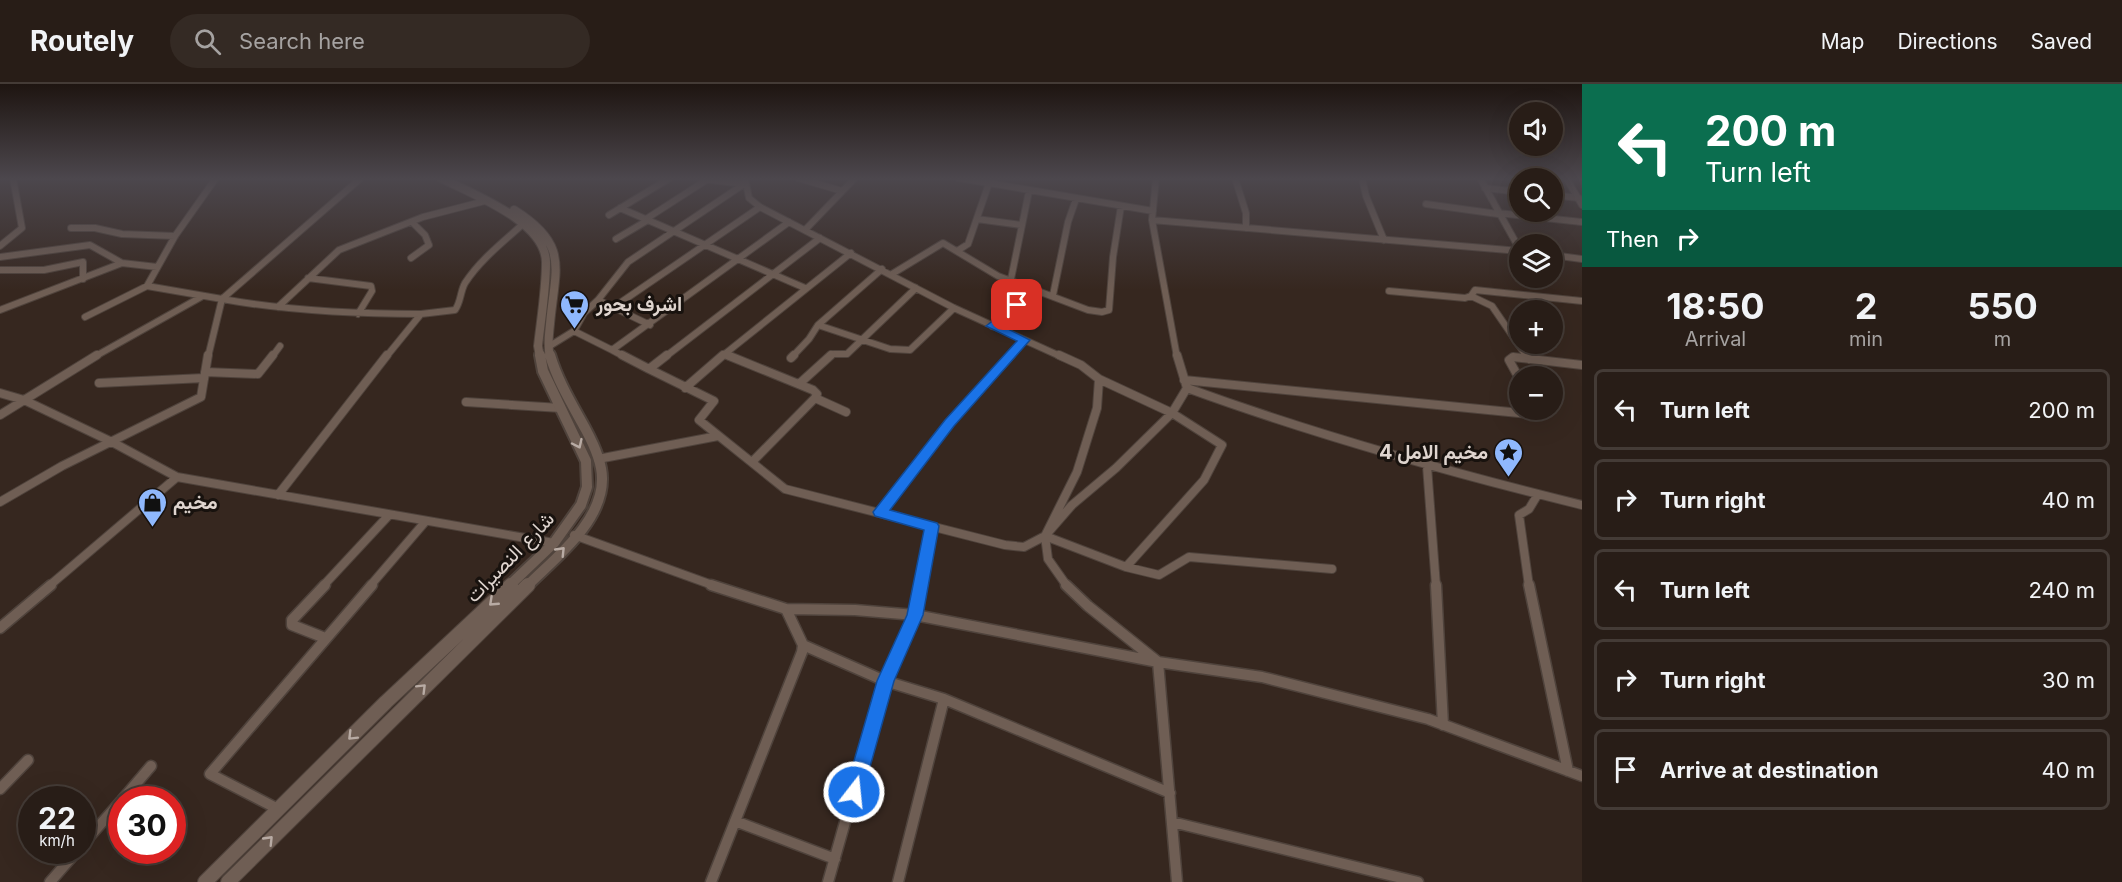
<!DOCTYPE html>
<html lang="en">
<head>
<meta charset="utf-8">
<style>
  body { margin:0; font-family:Inter,Vazirmatn,sans-serif; background:#342a24; color:#f1f3f6; height:100vh; display:flex; flex-direction:column; font-size:22px; white-space:nowrap }
  * { box-sizing:border-box; margin:0 }
  p { font-size:20px; color:#a5a2a1 }
  .icon { flex:none; width:33px; height:33px; fill:none; stroke:currentColor; stroke-width:2; stroke-linecap:round; stroke-linejoin:round }
  .map { position:relative; flex:1; overflow:hidden }
  .sheet { display:flex; flex-direction:column; background:#281d17; width:540px }
  .sheet>* { flex:none }
  .banner { background:#0b6e4f; color:#fff; overflow:hidden }
  .controls { position:absolute; left:1509px; top:18px; display:grid; gap:12px }
  .controls a { display:grid; place-items:center; width:54px; height:54px; border-radius:50%; background:#281d17; box-shadow:0 6px 24px #0002,0 0 0 2px #443b36; font-size:30px }
  .speed { position:absolute; left:18px; top:702px; display:flex; gap:12px; font-size:30px; font-weight:700; text-align:center }
  .speed>* { display:grid; place-content:center; width:78px; height:78px; border-radius:50%; background:#281d17; box-shadow:0 6px 24px #0002,0 0 0 2px #443b36; line-height:1 }
  .speed small { font-size:15px; font-weight:400 }
  .speed .limit { border:9px solid #d22; background:#fff; color:#111 }
  .pin { position:absolute; display:grid; place-items:center; width:51px; height:51px; color:#fff; margin:-26px; border-radius:12px; box-shadow:0 3px 9px #0006 }
  .me { position:absolute; width:66px; margin:-33px; rotate:16deg; stroke-linejoin:round; filter:drop-shadow(0 0 4px #0008) }
  .turn { display:flex; align-items:center; gap:21px; height:126px; padding:0 24px; font-size:27px }
  .turn .icon { width:78px; height:78px; stroke-width:2.5 }
  .turn b { display:block; font-size:42px; line-height:51px }
  .then { display:flex; align-items:center; height:57px; padding:0 24px; background:#0003; gap:12px; font-size:22px }
  .eta { display:flex; justify-content:space-evenly; align-items:center; height:102px; text-align:center }
  .eta b { font-size:36px; font-weight:700; line-height:42px }
  ul { padding:0; list-style:none }
  li { display:flex; align-items:center; gap:18px; height:81px; margin:0 12px 9px; padding:0 12px; border:3px solid #443b36; border-radius:9px }
  li div { flex:1 }
  li b { display:block; font-size:22px }
  li em { font-style:normal }
  header { display:flex; align-items:center; gap:36px; box-sizing:border-box; height:84px; padding:0 30px; background:#281d17; border-bottom:2px solid #443b36 }
  header strong { font-size:28px }
  nav { display:flex; gap:33px; margin-inline-start:auto; font-size:21px }
  .search { width:420px; height:54px; background:#342a24; display:flex; align-items:center; gap:15px; box-sizing:border-box; padding:0 21px; border-radius:33px; color:#a5a2a1; font-size:22px }
  main { display:flex; flex:1; min-height:0 }
  .map>svg:first-child { display:block }
</style>
</head>
<body>
<header>
<strong>Routely</strong>
<div class="search"><svg class="icon" aria-label="search" viewBox="0 0 24 24"><circle cx="10" cy="10" r="6"/><path d="M15 15l6 6"/></svg>Search here</div>
<nav><a>Map</a><a>Directions</a><a>Saved</a></nav>
</header>
<main>
<div class="map">
<svg width="1582" height="798" viewBox="0 0 1582 798">
  <rect width="100%" height="100%" fill="#36271f"/>
  <g fill="none" stroke-linecap="round" stroke-linejoin="round">
    <defs>
      <path id="minor-far2" d="M745 94 749 114 760 123 954 224 1062 273
        M798 94 842 107
        M958 94 989 99
        M1156 94 1152 136 1177 273
        M1235 94 1246 129V144
        M1362 94 1366 112 1384 156
        M1480 94 1520 166
        M1566 94 1582 121
        M704 95 744 100
        M1485 104 1520 108
        M1552 111 1579 114
        M1426 120 1498 130
        M620 124 805 204
        M1498 129 1582 138
        M609 131 670 94
        M646 135 708 95
        M977 135 1021 141
        M1152 136 1520 167
        M71 144H95L122 150 175 152
        M805 146 855 94
        M616 155 648 136
        M0 162 22 144 13 94
        M957 167 968 160 989 99 1153 127
        M1552 171 1582 175
        M0 173 90 161 122 179 157 183
        M411 174 429 161 425 151 412 138
        M0 186H44L83 178V195
        M892 190 943 159 998 192 1088 226 1102 228 1109 226 1113 173 1121 122
        M308 194 371 202 372 207 358 230
        M1011 195 1029 107
        M1389 207 1465 214 1471 212 1475 206 1582 217
        M1053 211 1068 138 1076 115
        M1471 212 1492 222 1527 273
        M222 215C288 227 354 230 421 230
        M222 215 361 94
        M598 216 650 241
        M278 223 339 166 423 133 485 117
        M614 223 760 123
        M0 226 122 179
        M85 233 147 202
        M818 241 890 265 910 266 954 224
        M992 242 1017 221 1032 204
        M574 247 612 266 789 138
        M548 263 574 247 584 229 598 216 628 178 744 100
        M612 266 625 273
        M724 270 730 273
        M94 273 201 213
        M208 273 222 215 147 202 175 152 216 94
        M272 273 280 262
        M386 273 421 230 455 226C461 218 460 208 465 199 480 176 503 158 523 140
        M665 273 820 154
        M721 273 851 169
        M792 273 809 255 818 241 882 185
        M829 273 832 270H847L916 204
        M1009 273 1024 256"/>
      <path id="minor-far1" d="M622 271 649 285
        M667 271 649 285 714 317 699 336 785 405 1005 461 1024 463 1045 452 1072 421 1116 384 1172 329 1187 304
        M727 271 813 306 817 310 815 314
        M1059 271 1081 281 1099 295 1097 324 1077 388 1045 452 1048 475 1067 502
        M1177 271 1187 304C1316 351 1448 388 1582 421
        M1526 271 1529 275
        M791 274 794 271
        M205 288 258 290 273 271
        M1099 295 1172 329 1222 361 1204 396 1126 483
        M1184 296 1540 331 1537 326
        M1520 296 1509 276 1513 273 1582 281
        M99 299 204 294
        M799 300 831 271
        M685 304 723 271
        M0 309 24 316 112 358 177 393 554 459
        M466 318 561 324
        M0 331 97 271
        M598 375 718 352
        M752 378 815 314 846 328
        M1427 382 1436 502
        M278 411 387 271
        M0 418 62 382 201 313 208 271
        M880 428 950 339 1011 271
        M574 451 715 502
        M1045 452 1126 483 1159 491 1189 473 1332 485
        M49 502 177 393
        M323 502 389 431
        M370 502 425 438
        M921 502 932 443
        M1529 502 1519 431 1529 425 1538 410"/>
      <path id="minor" d="M325 501 292 536V541L325 554
        M711 501 786 525 855 526 915 531 1158 578 1262 593 1428 635 1582 692
        M1066 501 1088 522 1158 578 1177 798
        M1436 501 1443 641
        M1529 501 1568 687
        M0 544 51 501
        M803 561 885 597 944 615 1170 709
        M0 705 28 676
        M122 716 151 682
        M278 725 210 690 372 501
        M735 737 835 775
        M1172 738 1418 798
        M82 761 122 716
        M50 798 78 766
        M711 798 802 568 803 561 786 525
        M828 798 885 597 915 531 921 501
        M898 798 944 615"/>
      <path id="secondary-far2" d="M441 94C472 110 545 137 546 178 546 206 541 235 538 262L540 273
        M514 126C570 161 555 184 550 240 549 251 547 261 550 273"/>
      <path id="secondary-far1" d="M509 502 554 459 581 421 587 403 586 377 543 287 540 271
        M527 502C555 474 603 438 602 394 602 378 594 361 586 346 573 322 558 298 550 271"/>
      <path id="secondary" d="M205 798 386 618 511 501
        M228 798 528 501"/>
    </defs>
    <!-- minor-far2 casing -->
    <use href="#minor-far2" stroke="#4f433c" stroke-width="8"/>
    <!-- minor-far1 casing -->
    <use href="#minor-far1" stroke="#4f433c" stroke-width="10"/>
    <!-- minor casing -->
    <use href="#minor" stroke="#4f433c" stroke-width="13"/>
    <!-- secondary-far2 casing -->
    <use href="#secondary-far2" stroke="#4f433c" stroke-width="10"/>
    <!-- secondary-far1 casing -->
    <use href="#secondary-far1" stroke="#4f433c" stroke-width="14"/>
    <!-- secondary casing -->
    <use href="#secondary" stroke="#4f433c" stroke-width="16"/>
    <!-- minor-far2 -->
    <use href="#minor-far2" stroke="#6f5e54" stroke-width="6"/>
    <!-- minor-far1 -->
    <use href="#minor-far1" stroke="#6f5e54" stroke-width="8"/>
    <!-- minor -->
    <use href="#minor" stroke="#6f5e54" stroke-width="10"/>
    <!-- secondary-far2 -->
    <use href="#secondary-far2" stroke="#6f5e54" stroke-width="8"/>
    <!-- secondary-far1 -->
    <use href="#secondary-far1" stroke="#6f5e54" stroke-width="10"/>
    <!-- secondary -->
    <use href="#secondary" stroke="#6f5e54" stroke-width="14"/>
  </g>
  <!-- one-way arrows -->
  <defs><path id="oneway-chevron" d="M-2-3.5L2.5 0L-2 3.5" fill="none" stroke-width="1.6" stroke-linecap="round" stroke-linejoin="round" transform="scale(1.5)"/></defs>
  <g stroke="#b8aba4">
    <use href="#oneway-chevron" transform="translate(578 360) rotate(65)"/>
    <use href="#oneway-chevron" transform="translate(561 467) rotate(-46)"/>
    <use href="#oneway-chevron" transform="translate(493 518) rotate(137)"/>
    <use href="#oneway-chevron" transform="translate(422 604) rotate(-45)"/>
    <use href="#oneway-chevron" transform="translate(352 652) rotate(135)"/>
    <use href="#oneway-chevron" transform="translate(269 756) rotate(-46)"/>
  </g>
  <!-- sky -->
  <linearGradient id="sky" x2="0" y2="1"><stop stop-color="#1e1511"/><stop offset="0.46" stop-color="#4c474d"/><stop offset="1" stop-color="#4c474d" stop-opacity="0"/></linearGradient>
  <rect width="1582" height="206" fill="url(#sky)"/>
  <!-- route -->
  <path fill="#1a73e8" stroke="#114b97" stroke-width="1.5" d="M1017 218 1021 219V224L1000 241 1030 256 954 342 890 426 937 439 939 442 923 531 894 597 863 708 860 714 854 717 847 714 845 708 877 597 907 531 924 446 875 432 873 428 945 336 1017 257 986 242Z"/>
  <!-- icons -->
  <defs>
    <symbol id="supermarket-pin" viewBox="-11 -11 22 30"><path d="M0 17L-7.5 6A9.5 9.5 0 1 1 7.5 6Z" fill="#8fb8fd" stroke="#18120e"/><path d="M-6-5.5h2.5l.6 2H6L4.5 2H-2.5L-4.4-4H-6ZM-1.5 3.2a1.3 1.3 0 1 0 .1 0ZM3 3.2a1.3 1.3 0 1 0 .1 0Z" fill="#111"/></symbol>
    <symbol id="sight-pin" viewBox="-11 -11 22 30"><path d="M0 17L-7.5 6A9.5 9.5 0 1 1 7.5 6Z" fill="#8fb8fd" stroke="#18120e"/><path d="M0-6L1.8-2.2L6-1.7L2.9 1.2L3.7 5.4L0 3.3L-3.7 5.4L-2.9 1.2L-6-1.7L-1.8-2.2Z" fill="#111"/></symbol>
    <symbol id="shop-pin" viewBox="-11 -11 22 30"><path d="M0 17L-7.5 6A9.5 9.5 0 1 1 7.5 6Z" fill="#8fb8fd" stroke="#18120e"/><path d="M-5-2.5h2.3a2.7 3.5 0 0 1 5.4 0H5L5.5 6h-11ZM-1.5-2.5h3a1.5 2.3 0 0 0-3 0Z" fill="#111"/></symbol>
  </defs>
  <g fill-rule="evenodd">
    <use href="#supermarket-pin" x="558" y="204" width="33" height="45"/>
    <use href="#sight-pin" x="1492" y="352" width="33" height="45"/>
    <use href="#shop-pin" x="136" y="402" width="33" height="45"/>
  </g>
  <g text-anchor="middle" dominant-baseline="central" stroke-width="6" stroke-linejoin="round" paint-order="stroke">
    <!-- poi labels -->
    <g font-size="20" font-weight="bold" fill="#dfd5cf" stroke="#18120e" text-anchor="start">
      <text x="596" y="220">اشرف بحور</text>
      <text x="1488" y="368" text-anchor="end">مخيم الامل 4</text>
      <text x="173" y="418">مخيم</text>
    </g>
    <!-- street labels -->
    <g font-size="20" fill="#dfd5cf" stroke="#18120e">
      <text transform="translate(510 473) rotate(-46)">شارع النصيرات</text>
    </g>
  </g>
</svg>
<div class="controls">
<a><svg class="icon" aria-label="sound" viewBox="0 0 24 24"><path d="M4 9h4l5-4v14l-5-4H4zM17 9q2 3 0 6"/></svg></a>
<a><svg class="icon" aria-label="search" viewBox="0 0 24 24"><circle cx="10" cy="10" r="6"/><path d="M15 15l6 6"/></svg></a>
<a><svg class="icon" aria-label="layers" viewBox="0 0 24 24"><path d="M12 4l9 5-9 5-9-5zM3 14l9 5 9-5"/></svg></a>
<a>+</a>
<a>−</a>
</div>
<div class="speed"><div>22<small>km/h</small></div><div class="limit">30</div></div>
<div class="pin" style="left:1017px;top:221px;background:#d93025"><svg class="icon" aria-label="arrive" viewBox="0 0 24 24"><path d="M6 21V4h12l-3 4 3 4H6"/></svg></div>
<svg class="me" style="left:854px;top:708px" viewBox="-20 -20 40 40"><circle r="17" fill="#1a73e8" stroke="#fff" stroke-width="3"/><path d="M0-11L8 9 0 5-8 9z" fill="#fff"/></svg>
</div>
<section class="sheet">
<div class="banner">
<div class="turn"><svg class="icon" aria-label="left" viewBox="0 0 24 24"><path d="M17 20v-9H6M10 6l-5 5 5 5"/></svg><div><b>200 m</b>Turn left</div></div>
<div class="then">Then<svg class="icon" aria-label="right" viewBox="0 0 24 24"><path d="M7 20v-9h11M14 6l5 5-5 5"/></svg></div>
</div>
<div class="eta">
<div><b>18:50</b><p>Arrival</p></div>
<div><b>2</b><p>min</p></div>
<div><b>550</b><p>m</p></div>
</div>
<ul>
<li><svg class="icon" aria-label="left" viewBox="0 0 24 24"><path d="M17 20v-9H6M10 6l-5 5 5 5"/></svg><div><b>Turn left</b></div><em>200 m</em></li>
<li><svg class="icon" aria-label="right" viewBox="0 0 24 24"><path d="M7 20v-9h11M14 6l5 5-5 5"/></svg><div><b>Turn right</b></div><em>40 m</em></li>
<li><svg class="icon" aria-label="left" viewBox="0 0 24 24"><path d="M17 20v-9H6M10 6l-5 5 5 5"/></svg><div><b>Turn left</b></div><em>240 m</em></li>
<li><svg class="icon" aria-label="right" viewBox="0 0 24 24"><path d="M7 20v-9h11M14 6l5 5-5 5"/></svg><div><b>Turn right</b></div><em>30 m</em></li>
<li><svg class="icon" aria-label="arrive" viewBox="0 0 24 24"><path d="M6 21V4h12l-3 4 3 4H6"/></svg><div><b>Arrive at destination</b></div><em>40 m</em></li>
</ul>
</section>
</main>
</body>
</html>
